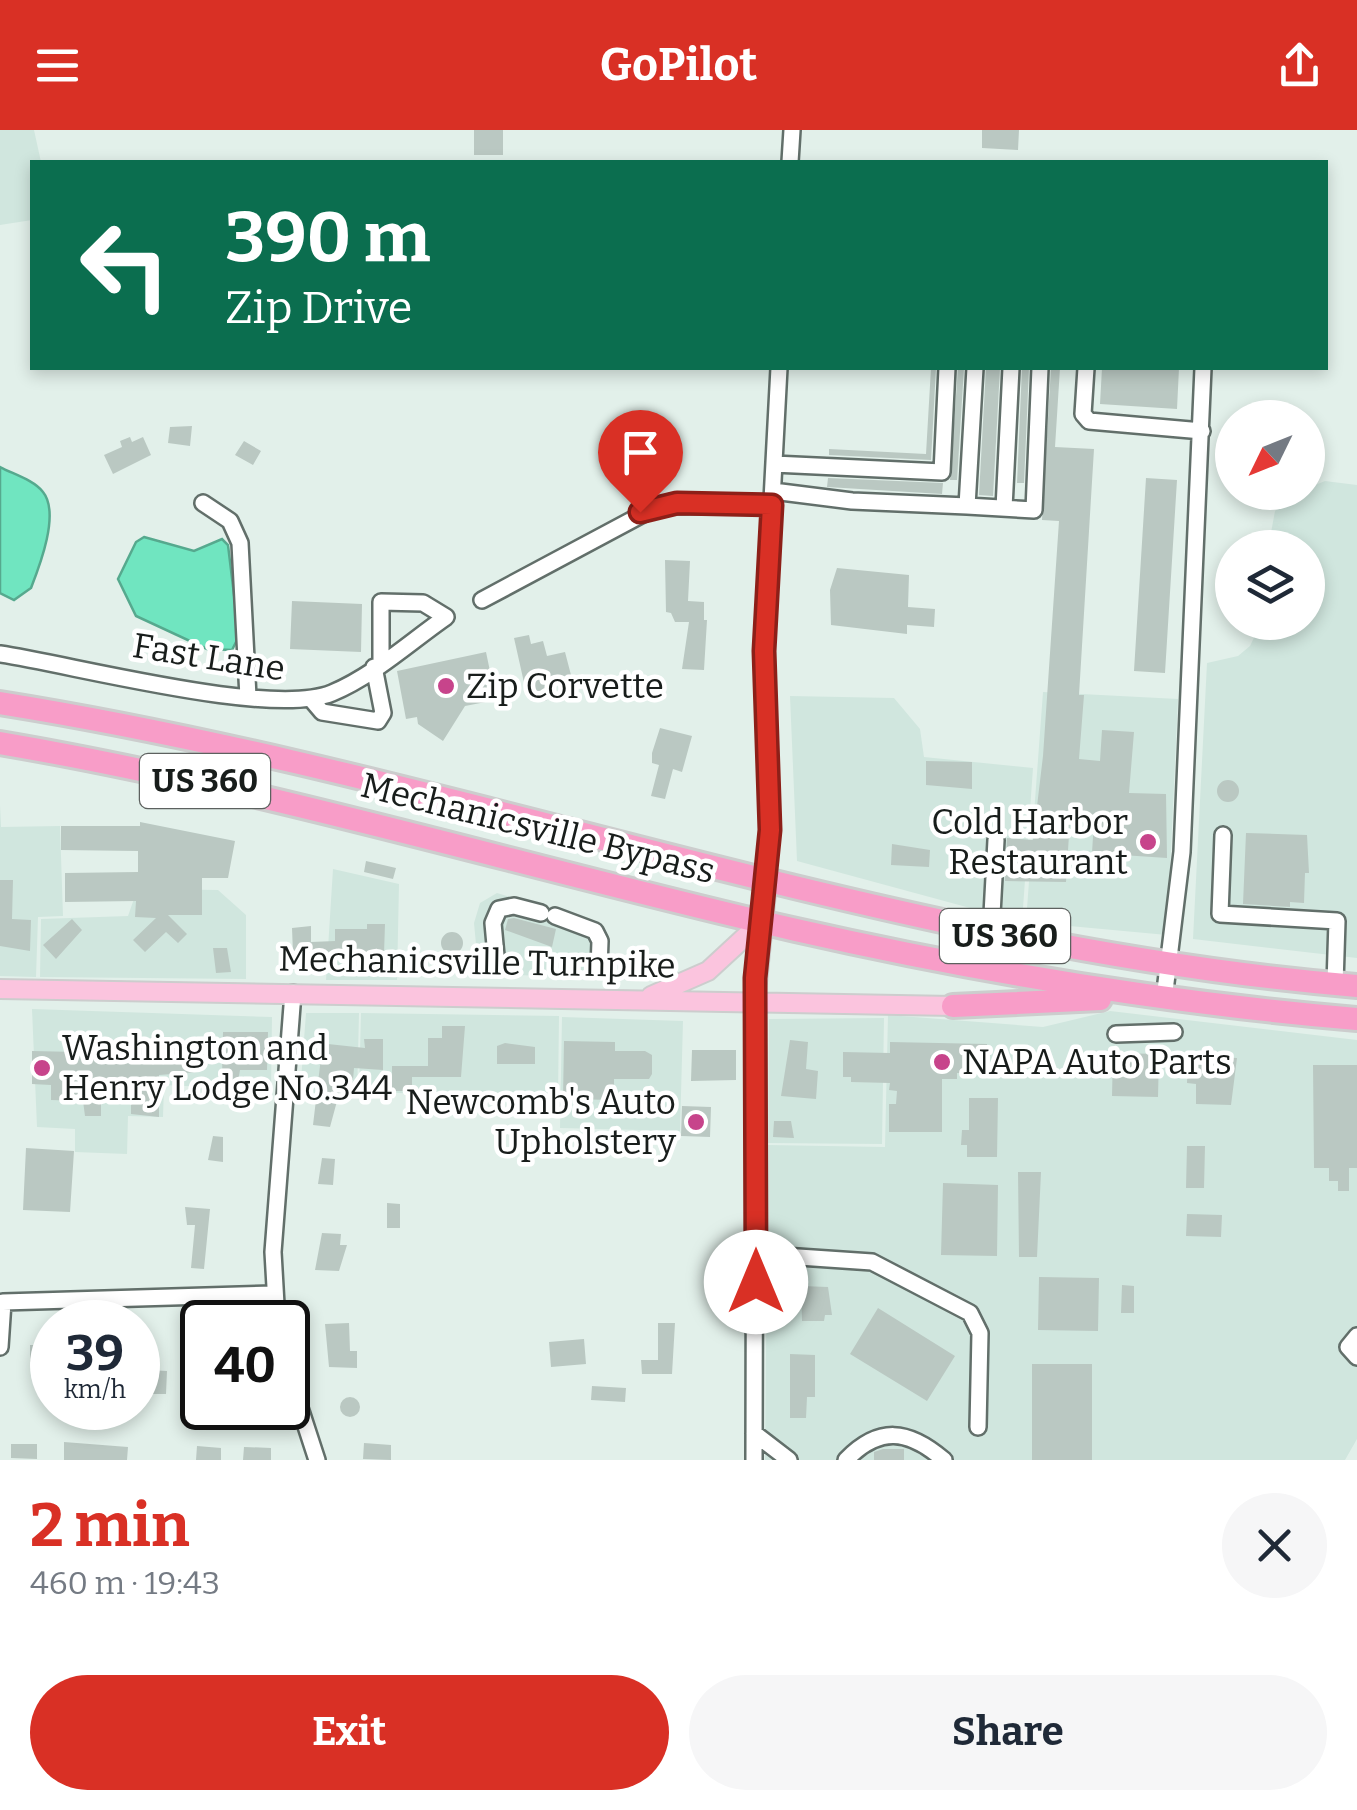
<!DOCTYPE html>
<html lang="en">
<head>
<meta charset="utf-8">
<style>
  body { margin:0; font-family:Bitter,serif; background:#f6f6f7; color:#1f2937; height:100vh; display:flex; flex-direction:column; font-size:38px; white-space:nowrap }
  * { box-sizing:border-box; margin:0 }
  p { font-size:32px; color:#747a83 }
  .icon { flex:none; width:55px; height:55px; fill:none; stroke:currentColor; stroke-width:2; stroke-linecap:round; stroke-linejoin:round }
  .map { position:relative; height:1330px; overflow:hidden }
  .drawer { display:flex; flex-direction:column; background:#fff; flex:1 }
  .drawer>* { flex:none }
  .top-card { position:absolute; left:30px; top:30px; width:1298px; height:210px; border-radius:0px; box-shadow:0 5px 15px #0003; background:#0b6e4f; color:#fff; overflow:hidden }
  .needle { width:65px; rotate:227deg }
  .buttons { position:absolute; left:1215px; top:270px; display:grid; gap:20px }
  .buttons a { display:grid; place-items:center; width:110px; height:110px; border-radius:50%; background:#fff; box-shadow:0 5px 15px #0003; font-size:50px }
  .speed { position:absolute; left:30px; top:1170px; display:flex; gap:20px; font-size:50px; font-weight:700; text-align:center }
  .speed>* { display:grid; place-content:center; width:130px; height:130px; border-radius:50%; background:#fff; box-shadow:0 5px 15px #0003; line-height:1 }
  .speed small { font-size:25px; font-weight:400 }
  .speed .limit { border:5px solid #111; border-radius:15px; background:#fff; color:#111 }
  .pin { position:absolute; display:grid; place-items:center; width:85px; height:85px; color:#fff; margin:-102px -42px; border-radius:50% 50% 50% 0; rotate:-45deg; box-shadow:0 0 10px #0007 }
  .pin .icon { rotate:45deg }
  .me { position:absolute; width:110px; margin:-55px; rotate:0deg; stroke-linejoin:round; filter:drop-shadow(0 0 8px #0008) }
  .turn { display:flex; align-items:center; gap:35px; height:210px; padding:0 30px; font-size:45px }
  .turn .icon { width:130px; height:130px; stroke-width:2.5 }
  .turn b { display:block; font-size:70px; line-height:85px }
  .round { display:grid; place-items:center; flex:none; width:105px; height:105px; border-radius:52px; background:#f6f6f7 }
  .overview { display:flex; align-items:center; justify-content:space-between; height:170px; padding:0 30px }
  h1 { font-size:60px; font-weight:700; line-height:75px; color:#d93025 }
  .action { display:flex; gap:20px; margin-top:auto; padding:20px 30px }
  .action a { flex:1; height:115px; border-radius:60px; background:#d93025; color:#fff; font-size:40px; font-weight:700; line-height:115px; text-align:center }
  .action a+a { background:#f6f6f7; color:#1f2937 }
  header { display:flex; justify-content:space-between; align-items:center; height:130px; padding:0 30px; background:#d93025; color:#fff; font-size:45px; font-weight:700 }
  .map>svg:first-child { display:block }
</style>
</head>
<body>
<header><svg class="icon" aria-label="menu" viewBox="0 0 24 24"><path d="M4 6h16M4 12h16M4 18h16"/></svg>GoPilot<svg class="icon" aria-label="share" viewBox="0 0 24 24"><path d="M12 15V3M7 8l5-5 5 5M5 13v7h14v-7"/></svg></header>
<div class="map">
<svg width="1357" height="1330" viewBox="0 0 1357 1330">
  <rect width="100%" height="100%" fill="#e2f0ea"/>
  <!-- built -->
  <path fill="#d0e6de" d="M0 0H34L41 32H32V90L0 95Z
    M1325 351 1357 355V828L1193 809 1207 533 1238 526 1250 516 1261 493 1308 492V418L1269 417 1270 408 1275 381 1292 365 1308 362V358Z
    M1043 562 1178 569 1167 805 1026 792Z
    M790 566 894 568 920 599 924 627 1033 638 1022 792 797 731Z
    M0 675 1 697 60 696 63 786 38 787 36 847 0 846Z
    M333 739 399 754 397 850H326Z
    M143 759 218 760 246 785V849L40 847 41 789 128 786 136 763Z
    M497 763 597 793 608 806 607 848 485 844 477 825 474 793 480 773Z
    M32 879 272 887 271 960 164 955 163 987 128 986 127 1024 75 1022V999L37 997Z
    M1110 881 1357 910V1309L1345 1330H765L768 1015 885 1017 888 885 1043 897Z
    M306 883H359L357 968 300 964Z
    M361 883 559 886 558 967 359 962Z
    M562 887 683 891 680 1001 560 998Z
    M884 888 882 1014 768 1013 769 889Z"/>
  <!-- water -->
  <path fill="#70e5c0" stroke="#56a98e" stroke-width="2.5" d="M0 337C13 344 34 350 43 362 60 383 40 435 31 458L14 470 0 463Z
    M144 407 194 421 222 409 228 415 239 506 232 520 207 519 136 486 118 449 136 412Z"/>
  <!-- building -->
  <path fill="#bac8c2" d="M474 0H503V25H474Z
    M982 0H1019L1018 20 982 18Z
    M931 238H936L931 330 829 325V319L926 324Z
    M958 238H964L957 350H950Z
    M986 238H1000L993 366 979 365Z
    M1022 238H1029L1024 353H1017Z
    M1051 238H1060L1055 317 1094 319 1079 565H1084L1079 629 1100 631 1102 600 1134 602 1129 663 1166 664 1167 728 1092 723 1094 690 1070 689 1066 752 1005 751 1007 708 1033 710 1043 626 1059 391 1042 390Z
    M1102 238H1179L1177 279 1100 274Z
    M192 296 190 316 168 313 170 297Z
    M130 307 132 312 143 307 151 325 113 344 104 325 122 317 120 311Z
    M244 311 261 321 253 335 235 325Z
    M828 348 943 353 942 364 827 357Z
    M1146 348 1177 350 1165 543 1134 541Z
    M665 430 690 431 688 471 704 472V490H707L704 540 682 539 689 492H675L671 483 666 482Z
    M837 438 909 445 908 477 935 479 934 497 907 495V504L831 495 830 460Z
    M292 471 362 474 361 522 290 519Z
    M529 505 531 514 543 511 547 526 565 522 571 545 552 549 554 559 546 571 536 564 527 566 514 508Z
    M486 522 496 570 465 576 443 611 418 594 417 587 406 589 397 541Z
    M660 598 692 606 682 642 673 639 665 669 651 666 659 635 652 633V623Z
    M926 631 972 632V659L926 655Z
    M1217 661a11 11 0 1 1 22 0a11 11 0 1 1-22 0Z
    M140 692 235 711 228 748H202V785H168L187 804 178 813 166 802 145 822 133 810 156 788 135 787 136 771 65 772V743L138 742V721L61 720V696H140Z
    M1246 703 1307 705 1309 743H1305L1304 773 1290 772V777L1243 774Z
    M892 714 930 720 929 737 891 735Z
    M366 731 396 738 393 749 364 742Z
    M0 750H13L12 789 31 790 30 821 0 816Z
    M514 788 556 799 552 817 505 800 508 789Z
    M72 789 82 800 56 829 43 815Z
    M367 794H385L384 824H293L292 798 311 796V812L335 811V799H367Z
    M441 813a11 11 0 1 1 22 0a11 11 0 1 1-22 0Z
    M213 818H227L231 842 216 843Z
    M442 896H465L461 947H412V961H392V936H428V908H442Z
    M223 902H268L267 940H240L238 952H226L222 948Z
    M364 909H383V940L354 938 353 950 343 949 330 997 313 995 322 919 328 914 365 918Z
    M790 910 808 912 806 939 818 941 816 969 781 966Z
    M564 911 615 912V921H645L652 925V944L649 949H614V970L563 969Z
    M890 912 987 914V944L957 943V949H942V1002H889V974H896L897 961 889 960 890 953 851 952V947H843V922L890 923Z
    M505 913 535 917V934H497V916Z
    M196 916 198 942 159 945V987L131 984V972L101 971V986H85L83 971 51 970V955L32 954V921L167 924V917Z
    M692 920H736V950L691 951Z
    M1113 923 1159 924 1158 967 1112 966Z
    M1188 925 1237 928 1231 975 1196 974V954L1187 953Z
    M1313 935H1357V1038H1349V1061H1338V1051H1329V1038H1314Z
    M969 968H998L997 1027H967V1015H961L962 1000H969Z
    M682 976 711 977 710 1007 681 1006Z
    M774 991H791L794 1008 773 1007Z
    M213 1006 223 1007V1032L208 1030Z
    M1187 1016H1205L1204 1058H1186Z
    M26 1018 74 1021 70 1082 23 1080Z
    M322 1028 335 1029 333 1055 318 1054Z
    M1018 1042H1041L1037 1127H1019Z
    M943 1053 998 1055 997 1126 941 1125Z
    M387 1073 400 1074V1098H387Z
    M185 1077 210 1079 204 1139 191 1138 195 1095H187Z
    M1187 1084 1222 1085 1221 1107 1186 1106Z
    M322 1103 341 1104 340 1115H347L339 1141 315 1140Z
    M1039 1147 1099 1148 1098 1201 1038 1200Z
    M1122 1155 1134 1156V1183H1121Z
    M801 1156 828 1157 832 1185H825L824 1191H802Z
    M878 1178 955 1226 927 1271 850 1224Z
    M349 1193 350 1221H357V1238L329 1237 325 1194Z
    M658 1193H675L672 1244H642L641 1230H658Z
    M584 1209 586 1234 551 1237 549 1212Z
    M30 1215H49V1232H30Z
    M790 1224 815 1225V1267H807L806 1288H790Z
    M1032 1234H1092V1330H1032Z
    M148 1240 167 1241 166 1264H147Z
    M592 1256 626 1258 625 1272 591 1270Z
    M340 1277a10 10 0 1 1 20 0a10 10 0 1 1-20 0Z
    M64 1312 128 1317 127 1330H64Z
    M364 1313 391 1315V1330L363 1329Z
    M11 1314H37V1329L11 1328Z
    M197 1316 221 1318V1330H196Z
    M244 1317 271 1318V1330H243Z
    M883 1319H904V1330H874V1322Z"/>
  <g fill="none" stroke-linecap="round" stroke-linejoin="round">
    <defs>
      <path id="minor" d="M790 32 792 0
        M1086 238 1083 284 1089 291 1202 301
        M774 334 942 342 947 238
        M773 361 852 371 967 376 975 238
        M203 373 230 391 240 413 248 567
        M967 376 1034 380 1040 238
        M1004 378 1011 238
        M482 470 658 376 772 375
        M0 524C74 535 271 588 332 563 373 546 410 512 446 487L423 473 381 472V532
        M311 569 322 582 378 591 383 583 374 537
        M1223 705 1220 784 1337 791 1335 854
        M767 753 771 673 764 521 779 238
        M555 786 595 801 600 811 599 838
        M991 803 996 710
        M497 837 493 793 499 779 514 776 541 783
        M1164 869 1182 722 1203 238
        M1116 904 1174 902
        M756 1124 872 1132 970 1183 980 1203 978 1297
        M277 1192 273 1122 293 863
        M1357 1206 1348 1217 1357 1227
        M0 1217 3 1172 273 1164
        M288 1241 317 1330
        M754 1303 789 1330
        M754 1330 755 872
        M846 1330C879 1296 908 1299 944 1330"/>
      <path id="major" d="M0 859 953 876
        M651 866 708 841 761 792
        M755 872 767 753"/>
      <path id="highway" d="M0 573C458 646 893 818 1357 856
        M0 613C270 659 530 739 796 800 981 842 1168 873 1357 889
        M953 876 1100 869"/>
    </defs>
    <!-- minor casing -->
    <use href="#minor" stroke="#626f6a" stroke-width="20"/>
    <!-- major casing -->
    <use href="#major" stroke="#cccdcd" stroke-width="22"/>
    <!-- highway casing -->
    <use href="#highway" stroke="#cccdcd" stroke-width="28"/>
    <!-- minor -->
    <use href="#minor" stroke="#fff" stroke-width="15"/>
    <!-- major -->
    <use href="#major" stroke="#fbc4de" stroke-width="18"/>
    <!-- highway -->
    <use href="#highway" stroke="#f89dc8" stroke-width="22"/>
  </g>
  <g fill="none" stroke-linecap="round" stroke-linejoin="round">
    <defs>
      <path id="route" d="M640 382 677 373 772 375 764 521 770 700 755 848 756 1152"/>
    </defs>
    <!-- route casing -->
    <use href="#route" stroke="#8d1f18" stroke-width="25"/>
    <!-- route -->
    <use href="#route" stroke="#d93025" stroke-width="18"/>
  </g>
  <!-- markers -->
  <g fill="#c7448b" stroke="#fff" stroke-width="4">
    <circle cx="446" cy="556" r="10"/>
    <circle cx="1148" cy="712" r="10"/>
    <circle cx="942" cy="932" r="10"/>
    <circle cx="42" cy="938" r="10"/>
    <circle cx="696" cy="992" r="10"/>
  </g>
  <g text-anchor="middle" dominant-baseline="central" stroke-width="9" stroke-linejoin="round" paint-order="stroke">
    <!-- shield labels -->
    <g fill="#fff" stroke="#5d615f" stroke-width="2.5">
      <rect x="140" y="624" width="130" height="54" rx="8"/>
      <rect x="940" y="779" width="130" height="54" rx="8"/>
    </g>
    <g font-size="32" font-weight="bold" fill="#181d1b">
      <text x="205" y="651">US 360</text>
      <text x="1005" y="806">US 360</text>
    </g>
    <!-- street labels -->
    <g font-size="35" fill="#181d1b" stroke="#fff">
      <text transform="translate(209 527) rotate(9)">Fast Lane</text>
      <text transform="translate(538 698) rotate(14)">Mechanicsville Bypass</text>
      <text transform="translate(477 832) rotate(1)">Mechanicsville Turnpike</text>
    </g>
    <!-- poi labels -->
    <g font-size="35" fill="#181d1b" stroke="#fff" text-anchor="start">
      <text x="466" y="556">Zip Corvette</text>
      <text x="1128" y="692" text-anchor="end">Cold Harbor<tspan x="1128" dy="40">Restaurant</tspan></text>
      <text x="62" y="918">Washington and<tspan x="62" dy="40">Henry Lodge No.344</tspan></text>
      <text x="962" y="932">NAPA Auto Parts</text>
      <text x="676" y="972" text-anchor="end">Newcomb's Auto<tspan x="676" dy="40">Upholstery</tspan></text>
    </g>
  </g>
</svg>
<div class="buttons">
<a><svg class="needle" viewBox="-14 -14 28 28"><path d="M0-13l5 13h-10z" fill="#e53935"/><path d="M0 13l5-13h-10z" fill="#747a83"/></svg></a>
<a><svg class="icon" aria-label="layers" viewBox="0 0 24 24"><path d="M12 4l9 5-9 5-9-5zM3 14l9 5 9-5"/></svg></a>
</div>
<div class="speed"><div>39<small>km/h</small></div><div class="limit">40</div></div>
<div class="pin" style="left:640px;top:382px;background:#d93025"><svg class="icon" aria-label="arrive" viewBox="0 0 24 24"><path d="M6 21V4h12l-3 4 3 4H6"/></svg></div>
<svg class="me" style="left:756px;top:1152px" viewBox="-20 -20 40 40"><circle r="19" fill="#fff"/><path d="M0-13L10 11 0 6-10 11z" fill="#d93025"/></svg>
<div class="top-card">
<div class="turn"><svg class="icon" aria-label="left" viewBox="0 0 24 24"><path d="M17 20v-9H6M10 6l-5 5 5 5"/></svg><div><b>390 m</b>Zip Drive</div></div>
</div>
</div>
<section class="drawer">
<div class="overview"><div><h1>2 min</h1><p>460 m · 19:43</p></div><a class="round"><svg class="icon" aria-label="close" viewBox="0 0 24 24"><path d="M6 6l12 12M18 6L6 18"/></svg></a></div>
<div class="action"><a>Exit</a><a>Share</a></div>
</section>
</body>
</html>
